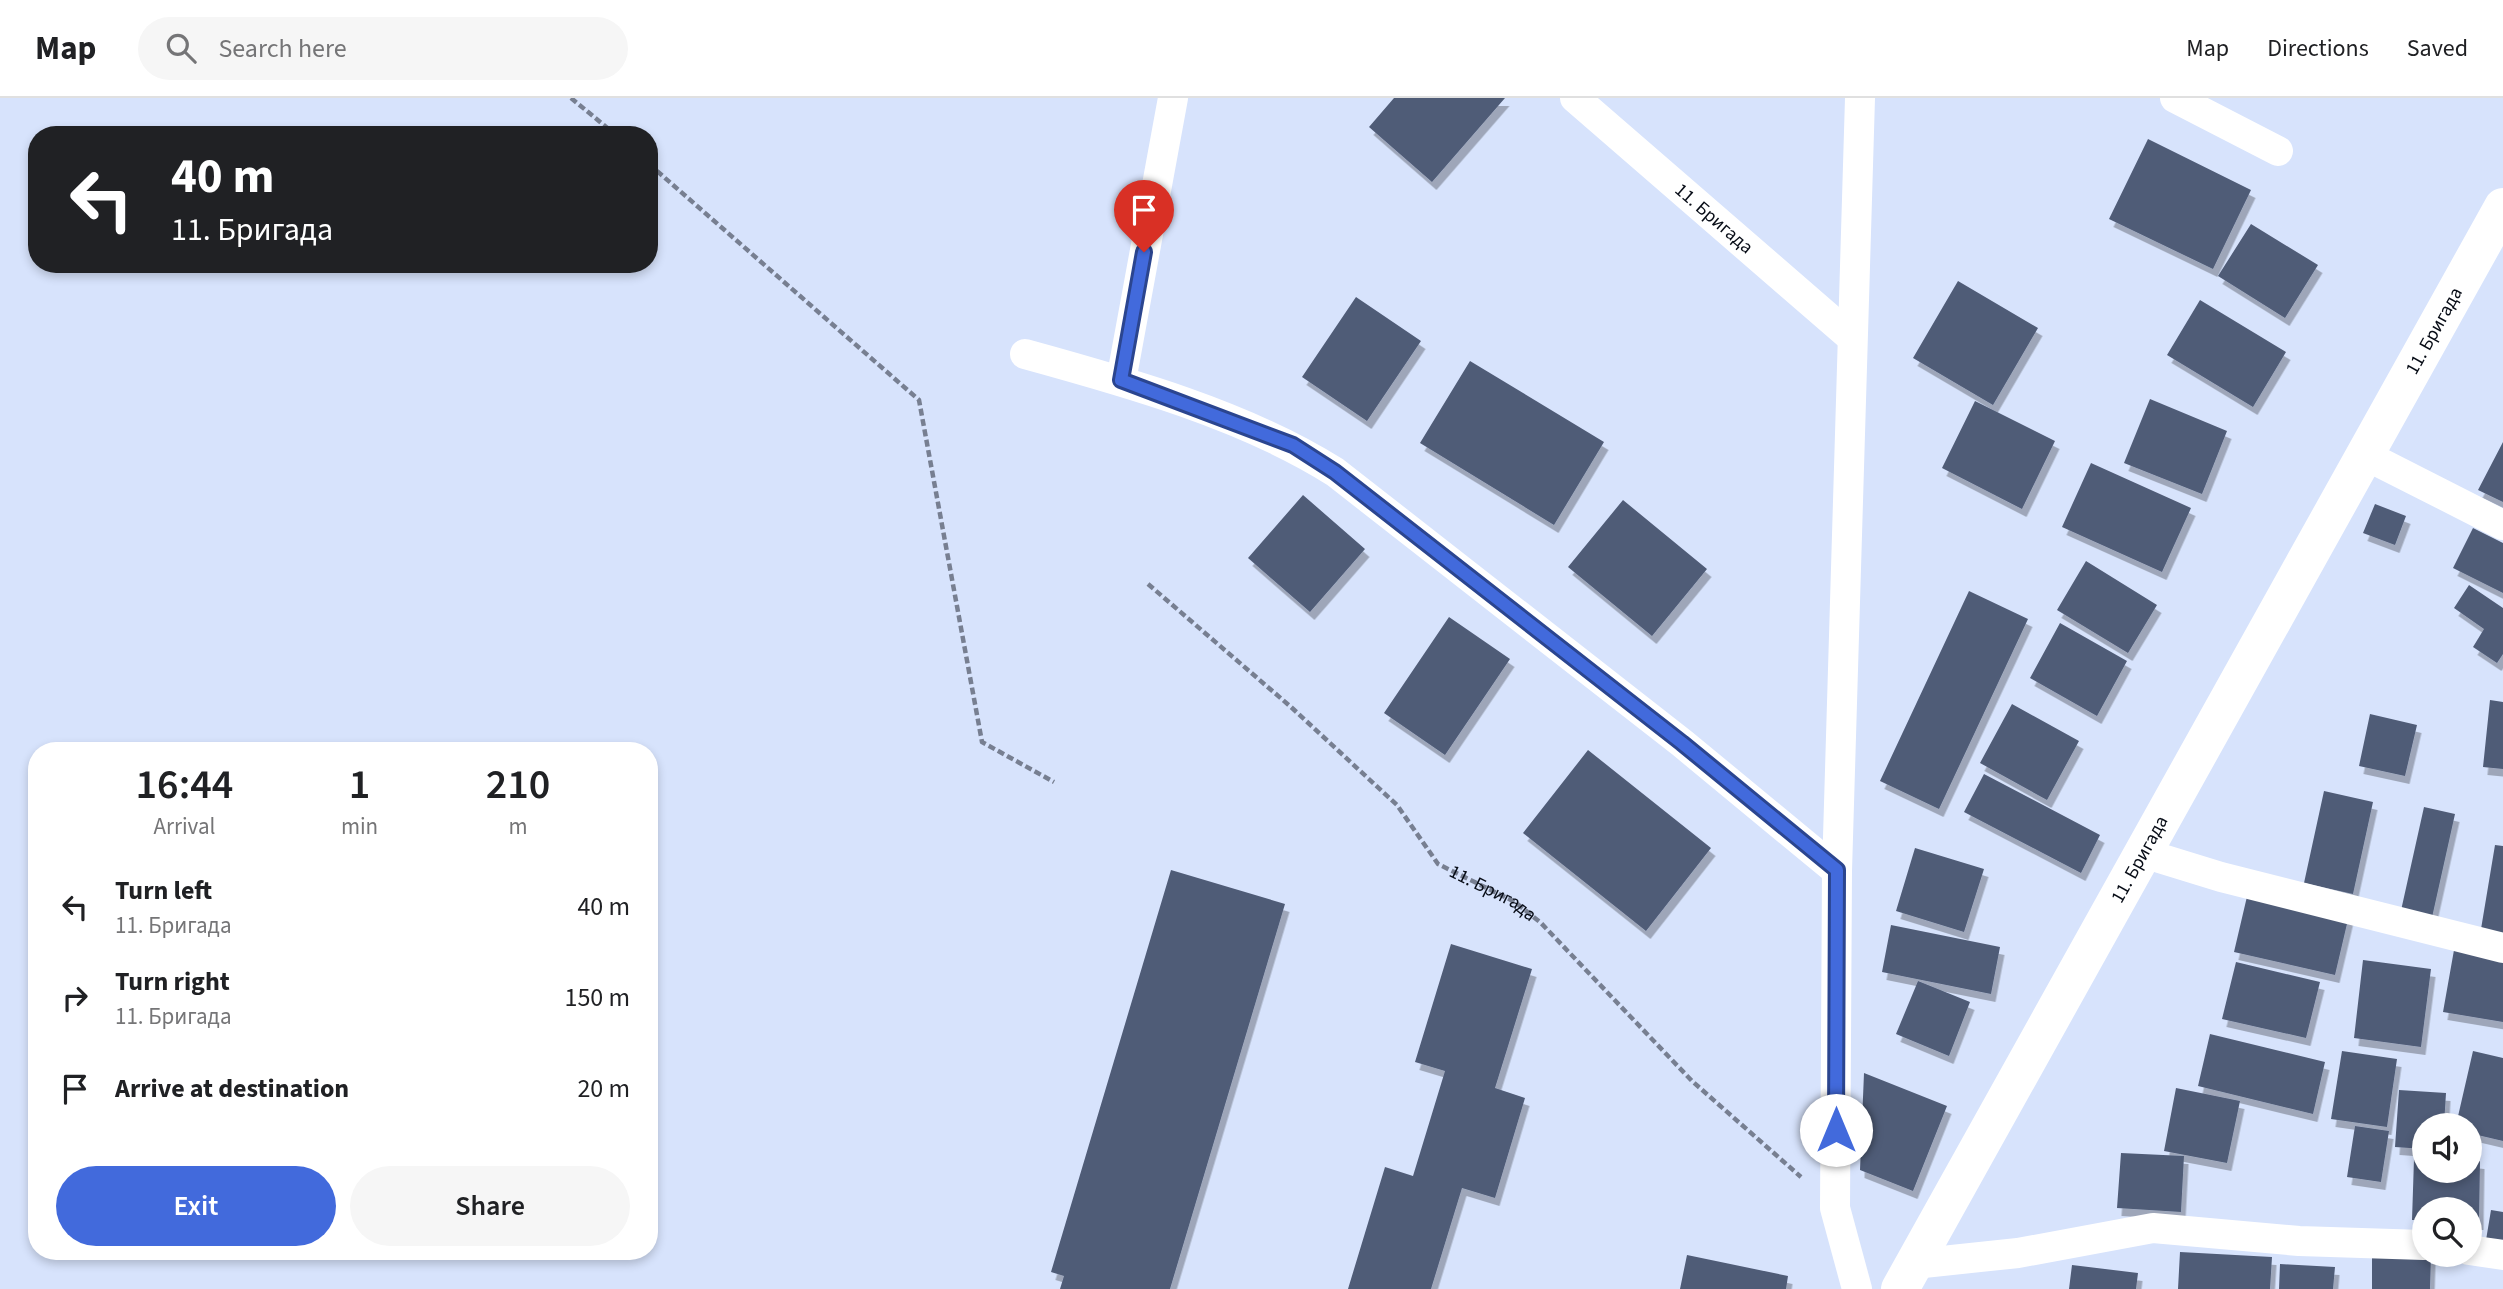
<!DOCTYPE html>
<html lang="en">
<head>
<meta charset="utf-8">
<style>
  body { margin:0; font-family:"Source Sans 3",sans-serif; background:#f6f6f6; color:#202124; height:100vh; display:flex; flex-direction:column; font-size:26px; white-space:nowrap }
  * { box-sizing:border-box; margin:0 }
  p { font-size:23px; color:#757577 }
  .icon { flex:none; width:38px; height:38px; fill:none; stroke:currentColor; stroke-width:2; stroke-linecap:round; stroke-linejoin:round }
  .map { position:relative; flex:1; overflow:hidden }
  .details { position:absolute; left:28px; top:644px; width:630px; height:518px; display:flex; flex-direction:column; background:#fff; border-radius:28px; box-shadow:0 4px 10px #0003 }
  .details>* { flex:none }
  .banner { position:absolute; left:28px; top:28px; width:630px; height:147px; border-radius:28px; box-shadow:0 4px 10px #0003; background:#202124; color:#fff; overflow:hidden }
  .controls { position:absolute; left:2412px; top:1015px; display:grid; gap:14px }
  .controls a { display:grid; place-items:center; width:70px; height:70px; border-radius:50%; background:#fff; box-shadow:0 4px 10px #0003; font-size:35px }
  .pin { position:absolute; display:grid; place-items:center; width:60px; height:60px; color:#fff; margin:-72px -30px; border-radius:50% 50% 50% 0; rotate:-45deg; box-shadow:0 0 7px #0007 }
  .pin .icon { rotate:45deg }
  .me { position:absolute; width:77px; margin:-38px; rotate:0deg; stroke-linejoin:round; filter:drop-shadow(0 0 5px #0008) }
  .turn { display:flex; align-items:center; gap:24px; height:147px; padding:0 28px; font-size:32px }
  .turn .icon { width:91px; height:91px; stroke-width:2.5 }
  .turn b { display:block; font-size:49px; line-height:60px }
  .eta { display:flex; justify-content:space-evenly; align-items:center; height:119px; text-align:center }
  .eta b { font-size:42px; font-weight:600; line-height:49px }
  .primary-button { display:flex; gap:14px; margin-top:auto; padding:14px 28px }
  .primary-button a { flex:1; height:80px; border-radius:42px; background:#426adc; color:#fff; font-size:28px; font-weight:600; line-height:80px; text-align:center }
  .primary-button a+a { background:#f6f6f6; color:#202124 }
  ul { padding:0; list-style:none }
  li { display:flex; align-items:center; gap:21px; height:91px; padding:0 28px }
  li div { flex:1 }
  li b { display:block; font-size:26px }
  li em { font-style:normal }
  header { display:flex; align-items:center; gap:42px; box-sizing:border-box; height:98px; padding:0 35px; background:#fff; border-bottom:2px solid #e0e0e0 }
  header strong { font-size:33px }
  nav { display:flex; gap:38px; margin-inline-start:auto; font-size:24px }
  .search { width:490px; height:63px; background:#f6f6f6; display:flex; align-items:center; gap:18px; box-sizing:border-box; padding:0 24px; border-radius:38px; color:#757577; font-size:26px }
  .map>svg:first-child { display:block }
</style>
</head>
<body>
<header>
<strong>Map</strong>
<div class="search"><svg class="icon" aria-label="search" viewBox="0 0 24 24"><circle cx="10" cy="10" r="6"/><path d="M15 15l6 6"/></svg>Search here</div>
<nav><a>Map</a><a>Directions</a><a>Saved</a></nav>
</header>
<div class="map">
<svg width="2503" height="1191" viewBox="0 0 2503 1191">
  <defs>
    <filter id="shadow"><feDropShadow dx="4.5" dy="8" stdDeviation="0" flood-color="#0004"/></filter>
  </defs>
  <rect width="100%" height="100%" fill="#d7e3fc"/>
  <!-- building -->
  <path fill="#505c77" filter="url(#shadow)" d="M1394 0H1505L1432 84 1369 29Z
    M2148 41 2251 92 2213 171 2109 121Z
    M2251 126 2318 167 2285 220 2218 178Z
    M1958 183 2038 230 1993 307 1913 260Z
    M1356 199 1421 243 1367 323 1302 279Z
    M2200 202 2286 254 2253 309 2167 257Z
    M1470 263 1604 344 1554 427 1420 345Z
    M2150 301 2227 333 2202 396 2124 365Z
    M1975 303 2055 343 2022 411 1942 370Z
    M2503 344V404L2478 392Z
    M2091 365 2191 410 2162 474 2062 429Z
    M1303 397 1365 451 1310 514 1248 460Z
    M1623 402 1707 471 1652 538 1568 469Z
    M2375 406 2406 418 2395 447 2363 435Z
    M2473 430 2503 445V495L2453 470Z
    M2086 463 2157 507 2128 555 2057 512Z
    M2469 487 2503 510V556L2497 565 2473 549 2484 531 2454 510Z
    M1969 493 2028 521 1939 711 1880 683Z
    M1449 519 1510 561 1445 657 1384 615Z
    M2060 525 2127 563 2097 618 2030 580Z
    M2490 602 2503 604V671L2483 669Z
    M2012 606 2079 643 2047 702 1980 665Z
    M2370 616 2417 627 2405 678 2359 668Z
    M1588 652 1711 750 1646 833 1523 735Z
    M1984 676 2100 737 2081 775 1964 714Z
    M2324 693 2373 704 2353 796 2304 785Z
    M2424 709 2455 716 2431 824 2400 817Z
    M2495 747 2503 748V835L2481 831Z
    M1915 750 1984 771 1964 834 1896 813Z
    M1171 772 1285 806 1170 1191H1060L1064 1178 1051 1174Z
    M2249 790 2350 813 2335 877 2234 854Z
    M1891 827 2000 849 1991 896 1882 874Z
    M1451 846 1532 871 1495 990 1525 1000 1495 1100 1462 1090 1431 1191H1348L1385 1069 1413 1078 1445 973 1415 964Z
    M2454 852 2503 861V924L2443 914Z
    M2363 862 2431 871 2421 949 2354 940Z
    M2236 864 2320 884 2306 940 2222 921Z
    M1918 883 1970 904 1949 958 1896 936Z
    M2210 936 2325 964 2313 1016 2198 988Z
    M2342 953 2397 961 2387 1029 2331 1021Z
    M2473 953 2503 960V1043L2469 1035V1027H2456Z
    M1864 975 1947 1008 1913 1093 1860 1072Z
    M2176 990 2240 1003 2227 1065 2164 1053Z
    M2399 992 2446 995 2444 1027H2424V1051L2395 1049Z
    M2355 1028 2389 1033 2381 1084 2347 1079Z
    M2121 1055 2184 1058 2181 1114 2117 1110Z
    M2414 1061H2424V1073H2469V1062L2480 1063 2479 1124H2469V1111H2424V1122H2412Z
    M2491 1112 2503 1114V1151L2485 1148Z
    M2180 1154 2272 1159 2270 1191H2178Z
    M1687 1157 1788 1178 1786 1191H1680Z
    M2372 1157 2431 1158 2430 1191H2372Z
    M2280 1166 2335 1169 2333 1191H2279Z
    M2072 1167 2138 1175 2136 1191H2069Z"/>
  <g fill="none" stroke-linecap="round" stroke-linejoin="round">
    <!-- path -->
    <g stroke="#777f91" stroke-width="4.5" stroke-dasharray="7 3.5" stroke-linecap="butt">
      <path d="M571 0 616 37"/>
      <path d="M649 66 919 302 982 644 1054 684"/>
      <path id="s1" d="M1148 486 1291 609 1397 707 1438 766 1515 804 1541 825 1692 983 1801 1079"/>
    </g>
    <!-- street -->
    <g stroke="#fff" stroke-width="30">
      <path id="s2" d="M1575 0 1852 240"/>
      <path d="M2175 0 2278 53"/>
      <path d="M1025 256C1127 284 1245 317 1335 374L1682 645 1837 773"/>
      <path d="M1121 283 1173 0"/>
      <path d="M2365 357 2503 427"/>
      <path d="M2143 755 2221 779 2503 850"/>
      <path d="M2469 1152 2503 1157"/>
      <path d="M1914 1166 2018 1155 2153 1130 2299 1143 2424 1147"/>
      <path d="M1857 1191 1835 1110 1837 773 1860 0"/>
    </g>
    <!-- secondary -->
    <path stroke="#fff" stroke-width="38" id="s3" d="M1900 1191 2503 109"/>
  </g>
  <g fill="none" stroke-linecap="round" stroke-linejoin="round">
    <defs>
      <path id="route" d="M1144 154 1121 282 1293 347 1335 374 1682 645 1837 772 1836 1032"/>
    </defs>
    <!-- route casing -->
    <use href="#route" stroke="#2b458f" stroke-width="18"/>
    <!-- route -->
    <use href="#route" stroke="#426adc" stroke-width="12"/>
  </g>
  <g text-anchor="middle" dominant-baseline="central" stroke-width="7" stroke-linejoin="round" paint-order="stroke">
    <!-- street labels -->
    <g font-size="19" fill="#070c16" stroke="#eaf0fd">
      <text stroke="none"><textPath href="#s2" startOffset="184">11. Бригада</textPath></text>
      <text stroke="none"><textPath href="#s3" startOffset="1097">11. Бригада</textPath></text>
      <text stroke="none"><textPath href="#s3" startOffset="492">11. Бригада</textPath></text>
      <text stroke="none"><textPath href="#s1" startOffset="467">11. Бригада</textPath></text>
    </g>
  </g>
</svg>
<div class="controls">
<a><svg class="icon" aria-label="sound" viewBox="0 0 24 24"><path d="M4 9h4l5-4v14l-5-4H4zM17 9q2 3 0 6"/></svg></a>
<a><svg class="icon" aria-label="search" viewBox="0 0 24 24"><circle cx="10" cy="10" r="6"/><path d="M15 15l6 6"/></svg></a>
</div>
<div class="pin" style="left:1144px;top:154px;background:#d93025"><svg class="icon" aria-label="arrive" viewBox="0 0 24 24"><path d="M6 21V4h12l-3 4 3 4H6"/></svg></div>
<svg class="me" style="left:1836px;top:1032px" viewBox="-20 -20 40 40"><circle r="19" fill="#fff"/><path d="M0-13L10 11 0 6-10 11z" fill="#426adc"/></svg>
<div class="banner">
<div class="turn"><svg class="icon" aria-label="left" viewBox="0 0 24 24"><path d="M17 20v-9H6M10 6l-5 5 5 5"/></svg><div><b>40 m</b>11. Бригада</div></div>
</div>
<section class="details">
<div class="eta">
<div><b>16:44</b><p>Arrival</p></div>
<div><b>1</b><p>min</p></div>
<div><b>210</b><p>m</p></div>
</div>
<ul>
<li><svg class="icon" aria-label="left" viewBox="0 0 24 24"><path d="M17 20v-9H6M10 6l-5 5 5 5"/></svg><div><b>Turn left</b><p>11. Бригада</p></div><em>40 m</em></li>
<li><svg class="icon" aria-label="right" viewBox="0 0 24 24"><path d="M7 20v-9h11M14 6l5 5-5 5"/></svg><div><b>Turn right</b><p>11. Бригада</p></div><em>150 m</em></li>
<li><svg class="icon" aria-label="arrive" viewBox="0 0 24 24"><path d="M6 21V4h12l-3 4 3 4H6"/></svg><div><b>Arrive at destination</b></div><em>20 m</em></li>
</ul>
<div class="primary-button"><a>Exit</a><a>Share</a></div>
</section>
</div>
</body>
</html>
